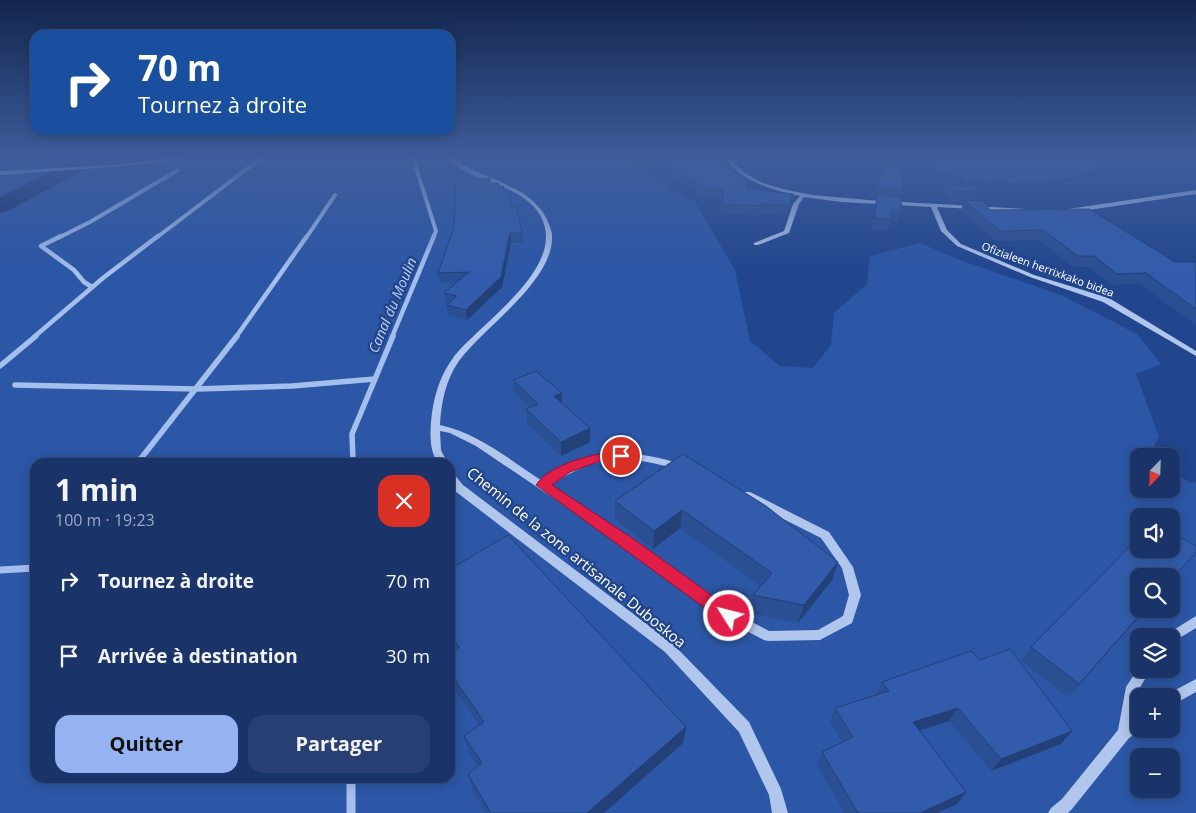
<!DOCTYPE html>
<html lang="fr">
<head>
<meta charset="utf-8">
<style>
  body { margin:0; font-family:"Open Sans",sans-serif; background:#273f72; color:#f1f3f6; height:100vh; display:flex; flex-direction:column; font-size:19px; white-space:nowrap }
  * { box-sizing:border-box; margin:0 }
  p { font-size:16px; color:#9faac1 }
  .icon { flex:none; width:28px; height:28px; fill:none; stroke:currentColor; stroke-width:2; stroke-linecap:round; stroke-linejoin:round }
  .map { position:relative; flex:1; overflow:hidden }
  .side { position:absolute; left:30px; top:458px; width:425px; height:325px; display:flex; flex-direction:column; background:#1a346a; border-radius:15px; box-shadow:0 2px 12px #0003,0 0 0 1px #384f7e }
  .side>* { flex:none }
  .guide { position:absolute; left:30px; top:30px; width:425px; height:105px; border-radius:15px; box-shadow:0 2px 12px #0003,0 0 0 1px #384f7e; background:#1a4fa0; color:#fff; overflow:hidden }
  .needle { width:32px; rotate:203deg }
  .buttons { position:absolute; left:1130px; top:448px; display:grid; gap:10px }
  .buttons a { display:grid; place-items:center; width:50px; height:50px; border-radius:10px; background:#1a346a; box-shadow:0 2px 12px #0003,0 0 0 1px #384f7e; font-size:25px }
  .pin { position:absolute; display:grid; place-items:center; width:42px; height:42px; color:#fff; margin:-21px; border:2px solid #fff; border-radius:50%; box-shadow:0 1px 5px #0007 }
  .me { position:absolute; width:55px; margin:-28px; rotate:306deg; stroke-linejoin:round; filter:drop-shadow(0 0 4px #0008) }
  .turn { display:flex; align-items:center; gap:18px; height:105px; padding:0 25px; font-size:22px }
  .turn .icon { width:65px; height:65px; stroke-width:2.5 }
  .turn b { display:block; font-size:35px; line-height:42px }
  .round { display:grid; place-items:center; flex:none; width:52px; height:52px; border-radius:15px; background:#273f72 }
  .overview { display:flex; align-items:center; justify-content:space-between; height:85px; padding:0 25px }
  h1 { font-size:30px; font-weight:700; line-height:38px }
  .primary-button { display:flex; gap:10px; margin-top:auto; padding:10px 25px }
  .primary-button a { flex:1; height:58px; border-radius:15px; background:#95b2f1; color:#111; font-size:20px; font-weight:700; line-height:58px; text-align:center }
  .primary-button a+a { background:#273f72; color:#f1f3f6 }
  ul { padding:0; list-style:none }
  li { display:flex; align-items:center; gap:15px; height:75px; padding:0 25px }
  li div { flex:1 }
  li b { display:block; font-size:19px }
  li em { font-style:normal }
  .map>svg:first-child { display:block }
</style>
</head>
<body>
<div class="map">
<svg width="1196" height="813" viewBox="0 0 1196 813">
  <rect width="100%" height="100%" fill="#22468e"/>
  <!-- green -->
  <path fill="#2c57a6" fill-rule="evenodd" d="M81 158H606L642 168 695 202 735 270 750 341 780 366 813 368 831 345 834 313 867 284 870 256 920 243 960 260 1063 296 1137 334 1161 364 1136 374 1159 437 1149 456H1139V489H1171V471L1190 483 1196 482V813H0V176L53 174ZM35 462H450V778H35ZM1139 516H1171V549H1139ZM1139 576H1171V609H1139ZM1139 636H1171V669H1139ZM1139 696H1171V729H1139ZM1139 756H1171V789H1139Z
    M876 158H1097L1107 163 1083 175 1052 181 983 183 918 163Z"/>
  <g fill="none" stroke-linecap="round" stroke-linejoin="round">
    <!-- stream-far4 -->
    <path stroke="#a5bfed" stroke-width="4" d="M413 158 436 231 433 238
      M58 238 90 222 178 170
      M156 238 260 159
      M306 238 335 195"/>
    <!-- stream-far3 -->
    <path stroke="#a5bfed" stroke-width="4.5" d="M61 236 41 246 74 270 84 282 92 287
      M34 337 103 278 158 236
      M236 337 307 236
      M392 337 434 236"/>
    <!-- stream-far2 -->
    <path stroke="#a5bfed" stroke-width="5.5" d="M0 366 36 336
      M15 385 196 389 292 386 375 379
      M139 461 237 336
      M353 461 352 434 393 336"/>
    <!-- stream-far1 -->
    <path stroke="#a5bfed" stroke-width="7" d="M139 462 140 460
      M0 570 35 568"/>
    <!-- stream -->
    <path stroke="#a5bfed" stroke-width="9" d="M351 778V813"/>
    <!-- river -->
    <path fill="#18346d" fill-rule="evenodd" d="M77 158H101L98 162 8 211 0 213V197Z"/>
    <!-- minor -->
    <path fill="#b1c6ec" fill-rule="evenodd" d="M178 158H191L189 159 112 167 0 175V171L112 165Z
      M448 158C457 158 466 167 475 171 486 176 498 180 509 186 527 194 542 206 549 224 550 228 552 232 552 235 555 280 484 327 459 361 446 379 441 403 440 425 478 433 510 460 542 481 594 449 624 447 682 464L684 466 682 468 679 469C622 455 600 453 549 486L634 541 733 612 769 631 818 630 843 616 849 595 842 568 821 538 742 498 741 495 742 492H750L829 532 853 567 861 595 852 623 820 640 768 641 764 640 725 620 626 547 476 446 450 433 440 431 441 450 447 462H437C430 450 430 436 431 422 433 399 439 377 453 358 479 323 570 267 540 215 520 182 471 184 448 158Z
      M725 158H729L743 172 763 183 787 190 813 195 868 200 1027 209 1028 210 1025 212 937 207 947 230 961 244 1034 275 1109 298 1196 351V356L1103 302 1030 277 957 246 941 231 931 207 841 202 804 197 799 204 789 233 758 245H754V243L784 231 793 204 800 196C772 190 742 182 725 158Z
      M1196 190V194L1068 213 1065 211 1068 209Z
      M450 472 453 473 463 485 673 644 749 722 781 789 788 813H772L769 795 739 732 665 652 455 491 450 483Z
      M1196 616V628L1171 643V636H1166L1167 634Z
      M1139 667V669H1151L1139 689 1134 719 1139 716V729H1142L1129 738 1072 809 1068 813H1048L1051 808 1062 799 1118 730 1126 687Z
      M1196 679V692L1171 706V696L1166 695Z"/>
  </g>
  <!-- wall -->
  <path fill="#2b4f93" d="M614 158H712L746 188 791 204 787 215 760 214V216L721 213V198L706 199 658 166 614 159Z
    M881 165 902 189 900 197 901 211 898 222 891 221 888 231 872 229 875 206 877 198H876L878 175Z
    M490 183 499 187 504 191 512 207 522 233 523 243H511L502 287 467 320 448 315 447 305 448 304 446 303 444 293 456 283H439L438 273Z
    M946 184 979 192 976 201 990 210 1175 262 1196 264V325L1140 284 1112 285 1089 267H1073L1038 240 996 241 961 210 964 202H951L943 194Z
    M513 380 562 403 590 428V442L561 456 527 423 526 409 530 408 514 393Z
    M683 454 832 580 798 623 749 613 753 595 761 586 680 528 653 549 615 519V501Z
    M450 569 686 727 683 743 604 813H486L472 789 468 774 478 766 468 752 464 736 479 725 450 683V653L453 651 450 646Z
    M1139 609H1146L1068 697 1021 661 1031 647Z
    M882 682 1061 744 991 771 949 721 919 731 966 792 957 804 937 813H845L817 765 822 752 842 742 830 721 835 708 876 695Z"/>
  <!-- shaded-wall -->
  <path fill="#234078" d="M793 194 791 204 787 215 789 205Z
    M510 233 511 243 502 287 467 320 466 310Z
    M562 393V406L554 396Z
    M590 428V442L561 456V442Z
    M455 508 456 518 450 521V511Z
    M682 510 680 528 653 549 654 531Z
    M838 562 832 580 798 623 804 605Z
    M1145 609H1146L1068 697 1079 684Z
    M958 708 949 721 905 735 913 722Z
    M686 727 683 743 604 813H587Z
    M1072 731 1061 744 991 771 1001 759Z
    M966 792 957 804 937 813H920Z"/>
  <!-- building -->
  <path fill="#325cab" stroke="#234078" d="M660 158H712L747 179 746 188 793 194 789 205 761 204V206L723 204V189L707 190Z
    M881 165 900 166 903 176 902 189 878 188Z
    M490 178V183H499V187L503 186 504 191H509L512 207H517L522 233H510L501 277 466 310 447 305 457 296 444 293 469 272 438 273 454 227 456 180Z
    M946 184 975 186 979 192 955 191Z
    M877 195 902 197 901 211 892 210 891 220 875 218Z
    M964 200 984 201 990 210 1089 209 1175 262H1193L1196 264V309L1146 273 1117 274 1094 256H1078L1043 230 1000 231Z
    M536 371 562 393 554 396 590 428 561 442 526 409 538 404 513 380Z
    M683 454 766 506 838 562 804 605 753 595 772 573 682 510 654 531 615 501Z
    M450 504 455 508 450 511Z
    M1171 532 1196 546V552L1171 580V576H1139V609H1145L1079 684 1031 647 1139 537V549H1171Z
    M508 535 686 727 587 813H491L468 774 482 763 464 736 484 722 450 672V653L459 647 450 635V569Z
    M1010 649 1072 731 1001 759 958 708 913 722 966 792 920 813H858L822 752 853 737 835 708 889 691 882 682 971 651 980 660Z"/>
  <!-- sky -->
  <linearGradient id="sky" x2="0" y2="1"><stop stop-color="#13264e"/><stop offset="0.58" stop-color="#3e5d9b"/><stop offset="1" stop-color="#3e5d9b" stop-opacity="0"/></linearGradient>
  <rect width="1196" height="272" fill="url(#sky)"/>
  <!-- route -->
  <path fill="#e11d48" stroke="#92132f" d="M621 451 627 456 625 459 603 460 570 472 552 485 635 540 735 612 737 616 735 621 729 623 723 621 536 485C549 464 598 452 621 451Z"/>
  <g text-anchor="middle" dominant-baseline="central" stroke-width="5" stroke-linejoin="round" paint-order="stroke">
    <!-- far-street labels -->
    <g font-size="11" fill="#fff" stroke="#22468e">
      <text transform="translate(1048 269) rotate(20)">Ofizialeen herrixkako bidea</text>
    </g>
    <!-- water labels -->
    <g font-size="14" font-style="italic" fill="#bdd0f3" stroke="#22468e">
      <text transform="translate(392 305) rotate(-67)">Canal du Moulin</text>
    </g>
    <!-- near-street labels -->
    <g font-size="15" fill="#fff" stroke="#22468e">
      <text transform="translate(577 557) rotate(39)">Chemin de la zone artisanale Duboskoa</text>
    </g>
  </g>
</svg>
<div class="buttons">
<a><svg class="needle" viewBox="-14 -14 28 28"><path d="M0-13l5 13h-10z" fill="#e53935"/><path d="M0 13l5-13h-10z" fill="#9faac1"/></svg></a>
<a><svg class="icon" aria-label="sound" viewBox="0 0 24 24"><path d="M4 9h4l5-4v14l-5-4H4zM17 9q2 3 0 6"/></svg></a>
<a><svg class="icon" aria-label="search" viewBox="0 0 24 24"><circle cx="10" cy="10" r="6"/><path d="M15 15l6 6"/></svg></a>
<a><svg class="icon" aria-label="layers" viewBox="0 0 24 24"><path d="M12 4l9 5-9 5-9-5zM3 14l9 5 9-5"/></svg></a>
<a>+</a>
<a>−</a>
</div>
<div class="pin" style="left:621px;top:456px;background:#d93025"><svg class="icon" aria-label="arrive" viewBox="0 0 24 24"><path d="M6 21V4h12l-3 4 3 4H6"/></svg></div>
<svg class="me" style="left:729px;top:616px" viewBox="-20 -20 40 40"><circle r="17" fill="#e11d48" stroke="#fff" stroke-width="3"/><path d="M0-11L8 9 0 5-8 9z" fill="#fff"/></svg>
<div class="guide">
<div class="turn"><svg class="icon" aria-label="right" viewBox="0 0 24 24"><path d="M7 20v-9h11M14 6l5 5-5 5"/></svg><div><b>70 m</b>Tournez à droite</div></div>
</div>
<section class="side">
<div class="overview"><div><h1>1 min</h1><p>100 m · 19:23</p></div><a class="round" style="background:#d93025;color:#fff"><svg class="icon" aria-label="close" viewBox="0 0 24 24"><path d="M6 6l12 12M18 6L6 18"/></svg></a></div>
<ul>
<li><svg class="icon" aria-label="right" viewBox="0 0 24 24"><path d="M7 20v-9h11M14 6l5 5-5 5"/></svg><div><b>Tournez à droite</b></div><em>70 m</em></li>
<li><svg class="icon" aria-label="arrive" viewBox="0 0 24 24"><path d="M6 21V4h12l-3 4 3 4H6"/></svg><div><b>Arrivée à destination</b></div><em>30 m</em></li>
</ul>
<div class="primary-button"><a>Quitter</a><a>Partager</a></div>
</section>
</div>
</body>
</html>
